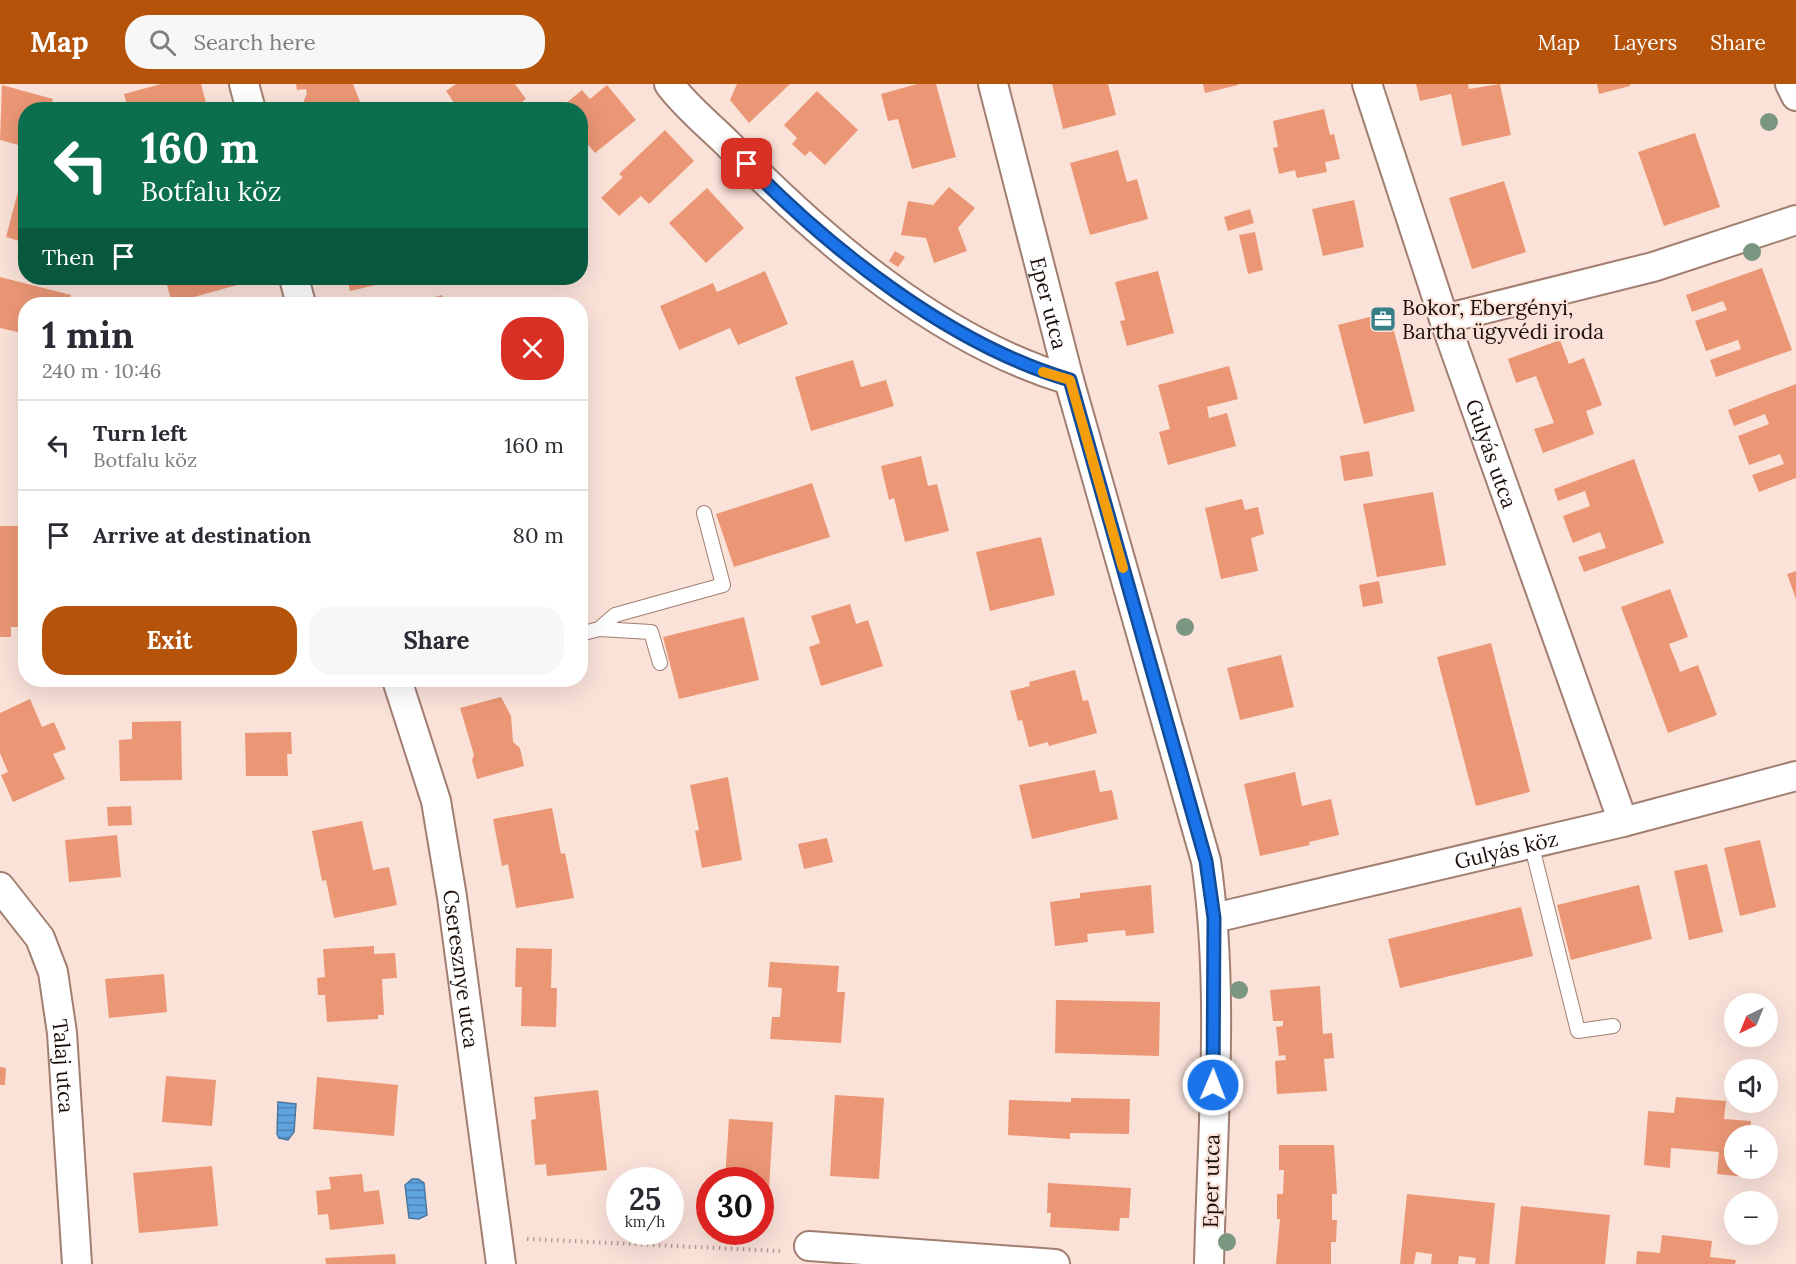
<!DOCTYPE html>
<html lang="en">
<head>
<meta charset="utf-8">
<style>
  body { margin:0; font-family:Lora,serif; background:#f7f7f7; color:#2b2b33; height:100vh; display:flex; flex-direction:column; font-size:22px; white-space:nowrap }
  * { box-sizing:border-box; margin:0 }
  p { font-size:20px; color:#7c7c81 }
  .icon { flex:none; width:33px; height:33px; fill:none; stroke:currentColor; stroke-width:2; stroke-linecap:round; stroke-linejoin:round }
  .map { position:relative; flex:1; overflow:hidden }
  .details { position:absolute; left:18px; top:213px; width:570px; height:390px; display:flex; flex-direction:column; background:#fff; border-radius:24px; box-shadow:0 6px 24px #0002 }
  .details>* { flex:none }
  .guide { position:absolute; left:18px; top:18px; width:570px; height:183px; border-radius:24px; box-shadow:0 6px 24px #0002; background:#0b6e4f; color:#fff; overflow:hidden }
  .needle { width:39px; rotate:223deg }
  .buttons { position:absolute; left:1724px; top:909px; display:grid; gap:12px }
  .buttons a { display:grid; place-items:center; width:54px; height:54px; border-radius:50%; background:#fff; box-shadow:0 6px 24px #0002; font-size:30px }
  .speed { position:absolute; left:606px; top:1083px; display:flex; gap:12px; font-size:30px; font-weight:700; text-align:center }
  .speed>* { display:grid; place-content:center; width:78px; height:78px; border-radius:50%; background:#fff; box-shadow:0 6px 24px #0002; line-height:1 }
  .speed small { font-size:15px; font-weight:400 }
  .speed .limit { border:9px solid #d22; background:#fff; color:#111 }
  .pin { position:absolute; display:grid; place-items:center; width:51px; height:51px; color:#fff; margin:-26px; border-radius:12px; box-shadow:0 3px 9px #0006 }
  .me { position:absolute; width:66px; margin:-33px; rotate:1deg; stroke-linejoin:round; filter:drop-shadow(0 0 4px #0008) }
  .turn { display:flex; align-items:center; gap:21px; height:126px; padding:0 24px; font-size:27px }
  .turn .icon { width:78px; height:78px; stroke-width:2.5 }
  .turn b { display:block; font-size:42px; line-height:51px }
  .then { display:flex; align-items:center; height:57px; padding:0 24px; background:#0003; gap:12px; font-size:22px }
  .round { display:grid; place-items:center; flex:none; width:63px; height:63px; border-radius:24px; background:#f7f7f7 }
  .overview { display:flex; align-items:center; justify-content:space-between; height:102px; padding:0 24px }
  h1 { font-size:36px; font-weight:800; line-height:45px }
  .primary-button { display:flex; gap:12px; margin-top:auto; padding:12px 24px }
  .primary-button a { flex:1; height:69px; border-radius:24px; background:#b45309; color:#fff; font-size:24px; font-weight:800; line-height:69px; text-align:center }
  .primary-button a+a { background:#f7f7f7; color:#2b2b33 }
  ul { padding:0; list-style:none }
  li { display:flex; align-items:center; gap:18px; height:90px; padding:0 24px; border-top:2px solid #e1e1e2 }
  li div { flex:1 }
  li b { display:block; font-size:22px }
  li em { font-style:normal }
  header { display:flex; align-items:center; gap:36px; box-sizing:border-box; height:84px; padding:0 30px; background:#b45309; color:#fff }
  header strong { font-size:28px }
  nav { display:flex; gap:33px; margin-inline-start:auto; font-size:21px }
  .search { width:420px; height:54px; background:#f7f7f7; display:flex; align-items:center; gap:15px; box-sizing:border-box; padding:0 21px; border-radius:24px; color:#7c7c81; font-size:22px }
  .map>svg:first-child { display:block }
</style>
</head>
<body>
<header>
<strong>Map</strong>
<div class="search"><svg class="icon" aria-label="search" viewBox="0 0 24 24"><circle cx="10" cy="10" r="6"/><path d="M15 15l6 6"/></svg>Search here</div>
<nav><a>Map</a><a>Layers</a><a>Share</a></nav>
</header>
<div class="map">
<svg width="1796" height="1180" viewBox="0 0 1796 1180">
  <defs>
    <pattern id="water-rules" width="6" height="5" patternUnits="userSpaceOnUse" patternTransform="scale(1.5)"><rect width="6" height="5" fill="#5fa3df"/><path d="M0 2.5h6" fill="none" stroke="#4e83b3"/></pattern>
  </defs>
  <rect width="100%" height="100%" fill="#fae2d9"/>
  <!-- water -->
  <path fill="url(#water-rules)" stroke="#4b779f" stroke-width="1.5" d="M278 1018 296 1020 294 1048 288 1056 279 1054 277 1050Z
    M412 1095H418L424 1099 427 1131 419 1135 409 1134 405 1101Z"/>
  <!-- building -->
  <path fill="#eb9775" d="M161 0H201L208 26H128L124 10Z
    M296 0H353L362 23 353 26H309L303 19 307 9 306 5 297 6Z
    M456 0H515L526 15 511 26H459L446 7Z
    M737 0H790L749 39 730 16Z
    M917 0H936L956 73 912 85 898 35 888 37 881 10Z
    M1052 0H1108L1116 31 1063 45Z
    M1203 0H1238V1L1205 9Z
    M1416 0H1468L1469 5 1500 0 1511 51 1462 62 1451 10 1420 17Z
    M1597 0H1630V2L1599 10Z
    M2 1 53 15 50 26H26V63L0 56Z
    M607 1 636 36 595 69 580 51V26H558L582 6 590 15Z
    M817 7 858 46 825 81 810 67 805 72 792 60 797 54 784 41Z
    M1324 25 1330 51 1334 50 1340 75 1325 78 1327 88 1297 94 1295 86 1279 90 1273 64 1278 63 1273 37Z
    M665 46 694 77 649 120 641 112 619 132 601 114 623 93 619 90Z
    M1695 49 1720 123 1664 142 1638 68Z
    M1118 66 1127 98 1137 95 1148 135 1090 151 1070 79Z
    M1504 97 1526 168 1472 185 1449 114Z
    M20 100 26 102V159L6 153Z
    M949 103 975 124 958 144 967 167 934 179 926 154 901 151 908 117 933 121Z
    M707 104 744 144 706 179 669 139Z
    M1354 116 1364 163 1323 172 1312 125Z
    M1250 125 1254 139 1228 147 1224 133Z
    M1255 148 1263 186 1248 190 1239 151Z
    M895 167 905 173 898 183 889 177Z
    M1762 184 1792 266 1716 293 1710 276 1741 265 1738 256 1706 267 1695 237 1727 226 1723 217 1692 228 1686 211Z
    M765 187 788 240 738 261 730 244 679 266 660 222 713 199 717 208Z
    M1158 187 1174 249 1127 262 1120 237 1125 236 1115 198Z
    M0 193 71 211 68 220H26V250L0 244Z
    M165 194H239L241 200 172 219Z
    M347 194H406L350 207Z
    M442 211 445 220H411Z
    M1389 228 1415 327 1364 340 1338 241Z
    M1560 256 1569 280 1584 274 1602 321 1586 327 1594 350 1543 369 1534 345 1554 339 1536 292 1516 299 1508 275Z
    M853 276 861 303 886 296 894 322 811 347 795 293Z
    M1229 282 1238 315 1207 323 1209 334 1227 329 1236 362 1168 381 1159 348 1170 345 1158 301Z
    M1796 300V394L1759 408 1752 391 1784 380 1780 370 1749 381 1738 352 1769 340 1765 330 1734 342 1728 326Z
    M1369 367 1373 392 1344 397 1340 372Z
    M921 372 928 402 937 400 949 447 905 458 894 414 889 416 881 382Z
    M1634 375 1664 459 1584 488 1578 473 1606 464 1600 448 1573 459 1568 446 1563 432 1590 422 1585 407 1558 417 1554 405Z
    M812 399 830 453 734 483 716 430Z
    M1433 408 1446 481 1377 493 1363 420Z
    M1242 415 1245 426 1258 423 1264 450 1251 454 1258 487 1221 495 1205 424Z
    M0 442H26V548H23V543H11V553H0Z
    M1041 453 1055 511 990 527 976 468Z
    M1796 487V515L1787 490Z
    M1379 497 1383 519 1363 523 1359 501Z
    M1670 505 1688 553 1669 560 1675 575 1680 588 1698 581 1717 631 1668 649 1621 523Z
    M850 520 856 540 868 536 883 582 821 602 809 563 820 559 811 532Z
    M744 533 759 596 679 615 663 553Z
    M1491 559 1530 708 1476 722 1437 573Z
    M1281 571 1294 623 1240 636 1227 584Z
    M1075 586 1083 617 1088 616 1097 649 1049 662 1048 658 1029 663 1022 636 1018 637 1010 607 1030 602 1029 598Z
    M501 613 511 632 513 658 520 664 524 682 477 695 472 676 474 671 460 624Z
    M30 615 42 643 54 638 66 665 53 670 65 695 13 718 1 691 8 688 0 669V629Z
    M181 637 182 696 120 697 119 656 132 655V638Z
    M291 648 292 670H287L288 692H246L245 649Z
    M1095 686 1100 708 1112 706 1118 735 1032 755 1019 701Z
    M1295 688 1302 722 1331 715 1339 751 1309 758 1310 761 1260 772 1244 700Z
    M728 693 742 776 702 784 695 747 699 746 690 701Z
    M131 722 132 741 108 742 107 723Z
    M552 724 561 770 565 769 574 814 516 824 508 780 502 782 493 735Z
    M362 737 373 786 389 783 397 821 334 834 326 796 322 797 312 747Z
    M117 751 121 793 69 798 65 756Z
    M827 754 833 778 804 785 798 760Z
    M1760 756 1776 823 1740 832 1724 764Z
    M1707 780 1723 848 1689 856 1674 787Z
    M1151 801 1154 849 1126 852 1125 846 1087 850 1088 858 1055 862 1050 818 1080 814V809Z
    M1639 801 1652 855 1571 876 1557 821Z
    M1521 823 1533 872 1400 904 1388 855Z
    M374 862V870L395 869 397 894 382 895 384 931H378V935L327 938 325 911H318L317 894 325 893 323 865Z
    M516 864 552 865 551 904H557L556 943 521 942 522 903H515Z
    M770 878 839 882 837 908H845L841 959 770 955 772 933H780L782 904 768 903Z
    M164 890 167 928 109 934 105 895Z
    M1320 902 1323 950 1332 949 1334 974 1324 975 1327 1007 1277 1010 1275 977 1286 976 1285 971 1279 972 1276 943 1283 942V937H1273L1270 906Z
    M1056 916 1160 918 1159 972 1055 969Z
    M0 983 6 984 5 1001H0Z
    M166 992 216 996 212 1042 162 1038Z
    M317 993 398 1001 394 1052 313 1045Z
    M598 1006 607 1086 547 1092 546 1080 535 1081 531 1036 536 1035 534 1013Z
    M835 1011 884 1014 879 1095 830 1092Z
    M1676 1013 1726 1017 1724 1035 1751 1037 1750 1052H1734V1084H1747L1746 1093 1717 1090 1719 1068 1671 1064 1670 1084 1644 1081 1648 1027 1674 1029Z
    M1071 1014 1130 1015 1129 1050 1070 1049V1055L1008 1051 1009 1016 1071 1018Z
    M729 1035 773 1038 767 1139H760V1096H725Z
    M1279 1061H1334L1337 1110H1332V1136H1337L1336 1158H1331V1180H1276L1280 1135H1277V1110H1283L1284 1086H1279Z
    M212 1082 218 1142 139 1149 133 1089Z
    M362 1090 364 1108 379 1106 384 1140 330 1146 328 1130 318 1131 316 1107 331 1105 329 1093Z
    M1048 1099 1131 1104 1129 1134H1120L1119 1147 1050 1143 1051 1129H1047Z
    M1407 1110 1495 1119 1489 1180H1475L1476 1174 1459 1172 1458 1180H1431L1432 1170 1416 1168 1414 1180H1400Z
    M1521 1122 1610 1131 1605 1180H1515Z
    M1662 1151 1712 1157 1710 1173 1736 1176 1735 1180H1636L1637 1167 1660 1169Z
    M395 1170 396 1180H326L325 1174Z"/>
  <g fill="none" stroke-linecap="round" stroke-linejoin="round">
    <defs>
      <path id="service" d="M599 545 615 531 723 501 704 429
        M580 550 599 545 651 548 660 579
        M1531 759 1578 947 1613 942"/>
      <g id="minor">
        <path d="M244 0 251 26"/>
        <path d="M669 0C686 23 710 42 730 62 824 158 939 257 1069 296"/>
        <path id="s1" d="M993 0 1069 296 1206 777C1225 909 1212 1046 1209 1180"/>
        <path id="s2" d="M1367 0 1444 235 1623 738"/>
        <path d="M1790 0 1796 12"/>
        <path d="M294 194 301 220"/>
        <path d="M1444 235 1653 183 1796 136"/>
        <path id="s3" d="M397 596 436 717 452 813 501 1180"/>
        <path id="s4" d="M0 803 40 854 53 888 62 949 77 1180"/>
        <path id="s5" d="M1214 834 1623 738 1796 692"/>
        <path d="M809 1162 1055 1180"/>
      </g>
    </defs>
    <!-- service casing -->
    <use href="#service" stroke="#a27e70" stroke-width="16"/>
    <!-- minor casing -->
    <use href="#minor" stroke="#a27e70" stroke-width="32"/>
    <!-- path -->
    <path stroke="#b19d95" stroke-width="4" stroke-dasharray="1.5 4.5" stroke-linecap="butt" d="M527 1155 780 1167"/>
    <!-- service -->
    <use href="#service" stroke="#fff" stroke-width="14"/>
    <!-- minor -->
    <use href="#minor" stroke="#fff" stroke-width="28"/>
  </g>
  <!-- trees -->
  <g fill="#7c9781">
    <circle cx="1769" cy="38" r="9"/>
    <circle cx="1752" cy="168" r="9"/>
    <circle cx="1185" cy="543" r="9"/>
    <circle cx="1239" cy="906" r="9"/>
    <circle cx="1227" cy="1158" r="9"/>
  </g>
  <g fill="none" stroke-linecap="round" stroke-linejoin="round">
    <defs>
      <path id="route" d="M747 80C832 167 951 261 1070 296L1206 777 1214 834 1213 1001"/>
    </defs>
    <!-- route casing -->
    <use href="#route" stroke="#114b97" stroke-width="15"/>
    <!-- route -->
    <use href="#route" stroke="#1a73e8" stroke-width="10"/>
    <!-- slow -->
    <path stroke="#f59e0b" stroke-width="10" d="M1043 288 1070 296 1123 484"/>
  </g>
  <!-- icons -->
  <defs>
    <symbol id="office-square" viewBox="-11 -11 22 22"><rect x="-9" y="-9" width="18" height="18" rx="4" fill="#377f86" stroke="#fae2d9"/><path d="M-6-3h4V-5.5h4V-3h4V5H-6ZM-1-4.5V-3h2v-1.5ZM-6 0V1H6V0Z" fill="#fff"/></symbol>
  </defs>
  <g fill-rule="evenodd">
    <use href="#office-square" x="1368" y="220" width="30" height="30"/>
  </g>
  <g text-anchor="middle" dominant-baseline="central" stroke-width="4.5" stroke-linejoin="round" paint-order="stroke">
    <!-- street labels -->
    <g font-size="21" fill="#1d100b" stroke="#fae2d9">
      <text stroke="none"><textPath href="#s1" startOffset="226">Eper utca</textPath></text>
      <text stroke="none"><textPath href="#s2" startOffset="390">Gulyás utca</textPath></text>
      <text stroke="none"><textPath href="#s5" startOffset="300">Gulyás köz</textPath></text>
      <text stroke="none"><textPath href="#s3" startOffset="297">Cseresznye utca</textPath></text>
      <text stroke="none"><textPath href="#s4" startOffset="196">Talaj utca</textPath></text>
      <text transform="translate(1211 1097) rotate(-89)">Eper utca</text>
    </g>
    <!-- poi labels -->
    <g font-size="21" fill="#1d100b" stroke="#fae2d9" text-anchor="start">
      <text x="1402" y="223">Bokor, Ebergényi,<tspan x="1402" dy="24">Bartha ügyvédi iroda</tspan></text>
    </g>
  </g>
</svg>
<div class="buttons">
<a><svg class="needle" viewBox="-14 -14 28 28"><path d="M0-13l5 13h-10z" fill="#e53935"/><path d="M0 13l5-13h-10z" fill="#7c7c81"/></svg></a>
<a><svg class="icon" aria-label="sound" viewBox="0 0 24 24"><path d="M4 9h4l5-4v14l-5-4H4zM17 9q2 3 0 6"/></svg></a>
<a>+</a>
<a>−</a>
</div>
<div class="speed"><div>25<small>km/h</small></div><div class="limit">30</div></div>
<div class="pin" style="left:747px;top:80px;background:#d93025"><svg class="icon" aria-label="arrive" viewBox="0 0 24 24"><path d="M6 21V4h12l-3 4 3 4H6"/></svg></div>
<svg class="me" style="left:1213px;top:1001px" viewBox="-20 -20 40 40"><circle r="17" fill="#1a73e8" stroke="#fff" stroke-width="3"/><path d="M0-11L8 9 0 5-8 9z" fill="#fff"/></svg>
<div class="guide">
<div class="turn"><svg class="icon" aria-label="left" viewBox="0 0 24 24"><path d="M17 20v-9H6M10 6l-5 5 5 5"/></svg><div><b>160 m</b>Botfalu köz</div></div>
<div class="then">Then<svg class="icon" aria-label="arrive" viewBox="0 0 24 24"><path d="M6 21V4h12l-3 4 3 4H6"/></svg></div>
</div>
<section class="details">
<div class="overview"><div><h1>1 min</h1><p>240 m · 10:46</p></div><a class="round" style="background:#d93025;color:#fff"><svg class="icon" aria-label="close" viewBox="0 0 24 24"><path d="M6 6l12 12M18 6L6 18"/></svg></a></div>
<ul>
<li><svg class="icon" aria-label="left" viewBox="0 0 24 24"><path d="M17 20v-9H6M10 6l-5 5 5 5"/></svg><div><b>Turn left</b><p>Botfalu köz</p></div><em>160 m</em></li>
<li><svg class="icon" aria-label="arrive" viewBox="0 0 24 24"><path d="M6 21V4h12l-3 4 3 4H6"/></svg><div><b>Arrive at destination</b></div><em>80 m</em></li>
</ul>
<div class="primary-button"><a>Exit</a><a>Share</a></div>
</section>
</div>
</body>
</html>
